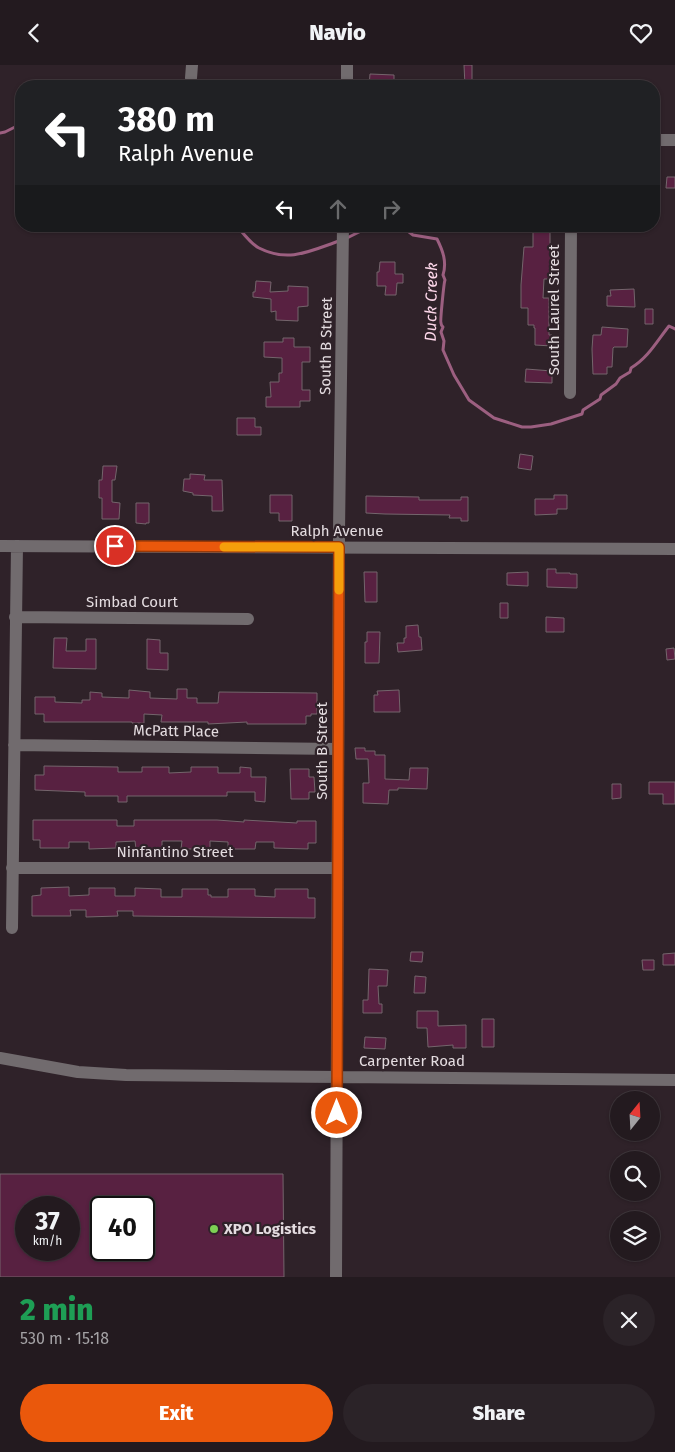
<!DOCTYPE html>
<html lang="en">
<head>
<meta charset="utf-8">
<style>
  body { margin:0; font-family:"Fira Sans",sans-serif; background:#2b2328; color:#f1f3f6; height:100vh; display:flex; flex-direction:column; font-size:19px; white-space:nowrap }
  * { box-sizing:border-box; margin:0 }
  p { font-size:16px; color:#a3a1a4 }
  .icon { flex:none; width:28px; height:28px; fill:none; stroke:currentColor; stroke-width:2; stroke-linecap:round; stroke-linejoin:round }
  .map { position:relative; height:1212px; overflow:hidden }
  .side { display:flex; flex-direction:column; background:#231a1f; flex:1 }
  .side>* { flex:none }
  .hud { position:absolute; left:15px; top:15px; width:645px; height:152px; border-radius:20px; box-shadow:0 1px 4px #0004,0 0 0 1px #40383d; background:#202124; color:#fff; overflow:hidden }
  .needle { width:32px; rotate:18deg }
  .buttons { position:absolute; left:610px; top:1026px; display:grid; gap:10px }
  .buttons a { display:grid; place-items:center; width:50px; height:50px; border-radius:50%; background:#231a1f; box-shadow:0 1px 4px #0004,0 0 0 1px #40383d; font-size:25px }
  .speed { position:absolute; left:15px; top:1131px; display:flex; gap:10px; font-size:25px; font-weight:700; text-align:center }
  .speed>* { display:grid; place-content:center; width:65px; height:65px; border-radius:50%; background:#231a1f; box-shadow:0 1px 4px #0004,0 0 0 1px #40383d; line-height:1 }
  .speed small { font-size:12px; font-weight:400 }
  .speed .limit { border:2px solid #111; border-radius:8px; background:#fff; color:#111 }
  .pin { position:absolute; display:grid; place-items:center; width:42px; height:42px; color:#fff; margin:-21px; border:2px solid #fff; border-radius:50%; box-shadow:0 1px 5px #0007 }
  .me { position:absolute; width:55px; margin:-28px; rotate:0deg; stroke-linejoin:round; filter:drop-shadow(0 0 4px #0008) }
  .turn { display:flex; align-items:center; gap:18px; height:105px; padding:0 20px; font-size:22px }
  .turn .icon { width:65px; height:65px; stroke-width:2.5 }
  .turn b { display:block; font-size:35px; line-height:42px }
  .lanes { display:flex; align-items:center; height:48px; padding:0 20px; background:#0003; justify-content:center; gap:25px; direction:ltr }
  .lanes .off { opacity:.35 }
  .round { display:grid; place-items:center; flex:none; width:52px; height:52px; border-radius:26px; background:#2b2328 }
  .headline { display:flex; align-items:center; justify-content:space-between; height:85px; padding:0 20px }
  h1 { font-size:30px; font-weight:800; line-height:38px; color:#1e9e55 }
  .action { display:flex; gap:10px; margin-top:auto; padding:10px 20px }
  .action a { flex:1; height:58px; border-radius:30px; background:#ea580c; color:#fff; font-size:20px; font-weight:800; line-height:58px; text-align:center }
  .action a+a { background:#2b2328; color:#f1f3f6 }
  header { display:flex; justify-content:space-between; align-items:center; height:65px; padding:0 20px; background:#231a1f; font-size:22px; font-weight:800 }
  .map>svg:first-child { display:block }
</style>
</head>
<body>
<header><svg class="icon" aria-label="back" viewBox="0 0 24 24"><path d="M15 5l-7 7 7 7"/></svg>Navio<svg class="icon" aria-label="heart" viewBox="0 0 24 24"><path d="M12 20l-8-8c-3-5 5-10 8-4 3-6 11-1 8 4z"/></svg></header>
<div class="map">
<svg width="675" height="1212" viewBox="0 0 675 1212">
  <rect width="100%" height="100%" fill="#2f2229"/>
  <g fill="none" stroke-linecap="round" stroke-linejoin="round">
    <!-- stream -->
    <path stroke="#9c5f80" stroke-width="3" d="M0 68 5 67 21 59
      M237 161C243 168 251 179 259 183 289 198 310 186 339 176
      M390 161 399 164 401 161 413 170 437 174C443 186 447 197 443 210L445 215C444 217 440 256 441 258 441 259 442 261 443 262L441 267 444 276 443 285 454 310 469 335 494 353 522 362H531L551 359 582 349 583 345 600 334 601 330 616 319 620 313 630 307 631 303C648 293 657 276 669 261L675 264
      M347 173 371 161"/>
  </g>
  <!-- building -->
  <path fill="#582141" stroke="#74656c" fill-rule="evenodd" d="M464 0H472V21H465Z
    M370 9 394 10V21H369Z
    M667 112H675V123H666Z
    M533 161H550V180H552L551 214H544L543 233H549V270H552V281L535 280V263H534V260H528V243H521V220L524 182H533Z
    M380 197H395V209H403V218H397L396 230H385L386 221H377V207H379Z
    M256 216 271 217 270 227 288 226V221L308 222V241L298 242V256L276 255V246L271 247V234L253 232V227H255Z
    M634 224 635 242 607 241V231H611L610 225Z
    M645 244H653V259H645Z
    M602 262 628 264 627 282H614L613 283 612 302H607V309H593L592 284 593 270H601Z
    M283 273H294V282H310V297H302V325H310V336H300V342H266V332H271L270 317H279V308H282V293L264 292V277H283Z
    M526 304 552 306V318L525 317Z
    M237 353H255V362H261V370H237Z
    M520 389 533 391 531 405 518 403Z
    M103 401H117L115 415H112V437L120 438 119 454H102V433H99V415H102Z
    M190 409 205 410 204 415H222L223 446H212V431L193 430V428L183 426 184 414H190Z
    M270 430H292V456H279V448H270Z
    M554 430H567V444H557V449L535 450V434H554Z
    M366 431 419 432V435H461V432H468V456H461V453H449L450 450 385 449 366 448Z
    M136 438H149V458H146V459L136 458Z
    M547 504H556V508H570V509H577V523L547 522Z
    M364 507H377V537H365Z
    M528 507V521L507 520V508Z
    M500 538H508V553H500Z
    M546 552 564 553V567H546Z
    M418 560 419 572H421L422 585 398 587 397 578H404V573H406V561Z
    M367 567H380L379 598H365V577H367Z
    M54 573H67L66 586H86V574H96V604L53 603Z
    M147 574 160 575V588H168V605L147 604Z
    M674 583 675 594 667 595 666 584Z
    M177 624H187V633H197V638H218L219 627 317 628V649H311V651H306V659H247V657L208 659V657H161L162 650 144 649V658H132V657H44V649H35V632H55V637L82 638V635H90V627L102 628V632L129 633V625L150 627V633L177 634Z
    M399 625 400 647H374V630H378L377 626Z
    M355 683H365V686H375V690H385V714L409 715 410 703H428L427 724 398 723V725H389L388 739 363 738V718H369L368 694H356Z
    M44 701 118 702V707H142V702H169V708L191 707V702H218V708H240V702L251 703V712H266L265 737 255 736V727H227V731H127V737H118V731H85V727L35 725V710H44Z
    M290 704H309V712H314L315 727H309V734H291Z
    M649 717H675V739H663V729H649Z
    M612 719H621V733L612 734Z
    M33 755H117V761H134V755H217L244 757V755L297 758V756H316V778H308V784L274 783V777H256L255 784H228V777L210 776V784H181L182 776H162V784H136L135 776 116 777V783L89 784V777H69V783H40V775H33Z
    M69 822V831L89 830V823H115V831H135V823L161 824V832H182V824H208V830H211V832H228V824H255V831L275 832V824H308V833H315V853L133 851V846H117L118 851 86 852V845H70L71 851H32V831L41 830V823Z
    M411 887H423L422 897 410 896Z
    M675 888V900H663V889Z
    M642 895H654V905H643Z
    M369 904 388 905 387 921H378L379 939H382V948H363V935H368Z
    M415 911 426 912 425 928H414Z
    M417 946H438V961L466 960V983H453V980L428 982 427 963H417Z
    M482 954H494V982H482Z
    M365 972 386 973 385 984 364 983Z
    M0 1109H283L284 1212H0ZM26 1142H69V1185H26ZM101 1142H144V1185H101Z"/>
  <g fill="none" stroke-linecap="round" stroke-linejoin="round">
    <!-- minor -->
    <path stroke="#716b6e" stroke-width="12" d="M347 0V21
      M191 13 192 0
      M654 75H675
      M570 328 571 161
      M0 481 675 484
      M15 552 248 554
      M14 680 338 684
      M12 803H337
      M12 863 17 481
      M0 993 78 1007 126 1010 675 1015
      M336 1212 339 466 343 161"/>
  </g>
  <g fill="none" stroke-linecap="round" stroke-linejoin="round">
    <defs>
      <path id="route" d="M115 481 339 482 337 1048"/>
    </defs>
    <!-- route casing -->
    <use href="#route" stroke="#983908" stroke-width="12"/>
    <!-- route -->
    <use href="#route" stroke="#ea580c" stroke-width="9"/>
    <!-- slow -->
    <path stroke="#f59e0b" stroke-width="9" d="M224 482H339V525"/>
  </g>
  <!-- markers -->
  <circle fill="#7dd154" stroke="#2f2229" stroke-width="2" cx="214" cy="1164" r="5"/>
  <g text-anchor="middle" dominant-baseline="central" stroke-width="4.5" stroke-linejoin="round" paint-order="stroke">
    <!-- street labels -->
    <g font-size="15" fill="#e4dce0" stroke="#2f2229">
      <text transform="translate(554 245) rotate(-90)">South Laurel Street</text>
      <text transform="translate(326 281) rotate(-89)">South B Street</text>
      <text x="337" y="466">Ralph Avenue</text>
      <text x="132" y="537">Simbad Court</text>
      <text transform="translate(176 666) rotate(1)">McPatt Place</text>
      <text transform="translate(322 686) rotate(-90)">South B Street</text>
      <text x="175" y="787">Ninfantino Street</text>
      <text x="412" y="996">Carpenter Road</text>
    </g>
    <!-- poi labels -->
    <g font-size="15" font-weight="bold" fill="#e4dce0" stroke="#2f2229" text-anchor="start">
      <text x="224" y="1164">XPO Logistics</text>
    </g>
    <!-- water labels -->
    <g font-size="16" font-style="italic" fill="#fdd7ea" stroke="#2f2229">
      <text transform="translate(431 237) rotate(-89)">Duck Creek</text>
    </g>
  </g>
</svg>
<div class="buttons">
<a><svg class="needle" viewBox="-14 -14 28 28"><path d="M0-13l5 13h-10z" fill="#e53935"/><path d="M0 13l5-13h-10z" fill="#a3a1a4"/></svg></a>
<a><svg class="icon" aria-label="search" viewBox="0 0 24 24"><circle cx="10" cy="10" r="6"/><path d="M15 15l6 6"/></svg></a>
<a><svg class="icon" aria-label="layers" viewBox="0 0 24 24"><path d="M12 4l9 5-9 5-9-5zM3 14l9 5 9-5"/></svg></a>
</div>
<div class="speed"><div>37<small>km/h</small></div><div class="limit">40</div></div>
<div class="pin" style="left:115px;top:481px;background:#d93025"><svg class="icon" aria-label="arrive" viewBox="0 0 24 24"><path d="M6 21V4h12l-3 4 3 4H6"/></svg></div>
<svg class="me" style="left:337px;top:1048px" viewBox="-20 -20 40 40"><circle r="17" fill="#ea580c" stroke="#fff" stroke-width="3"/><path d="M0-11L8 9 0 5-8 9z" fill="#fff"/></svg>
<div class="hud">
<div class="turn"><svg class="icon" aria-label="left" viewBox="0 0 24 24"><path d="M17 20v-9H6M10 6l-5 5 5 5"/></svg><div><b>380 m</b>Ralph Avenue</div></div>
<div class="lanes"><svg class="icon" aria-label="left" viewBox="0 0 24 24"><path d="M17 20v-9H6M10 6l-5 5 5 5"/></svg><svg class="icon off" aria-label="ahead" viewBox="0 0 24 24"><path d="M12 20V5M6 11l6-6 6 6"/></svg><svg class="icon off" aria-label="right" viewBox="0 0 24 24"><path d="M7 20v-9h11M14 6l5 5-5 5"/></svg></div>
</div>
</div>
<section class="side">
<div class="headline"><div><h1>2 min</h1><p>530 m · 15:18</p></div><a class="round"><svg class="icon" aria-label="close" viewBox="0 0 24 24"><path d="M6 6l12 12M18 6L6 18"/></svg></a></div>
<div class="action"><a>Exit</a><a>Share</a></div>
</section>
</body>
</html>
